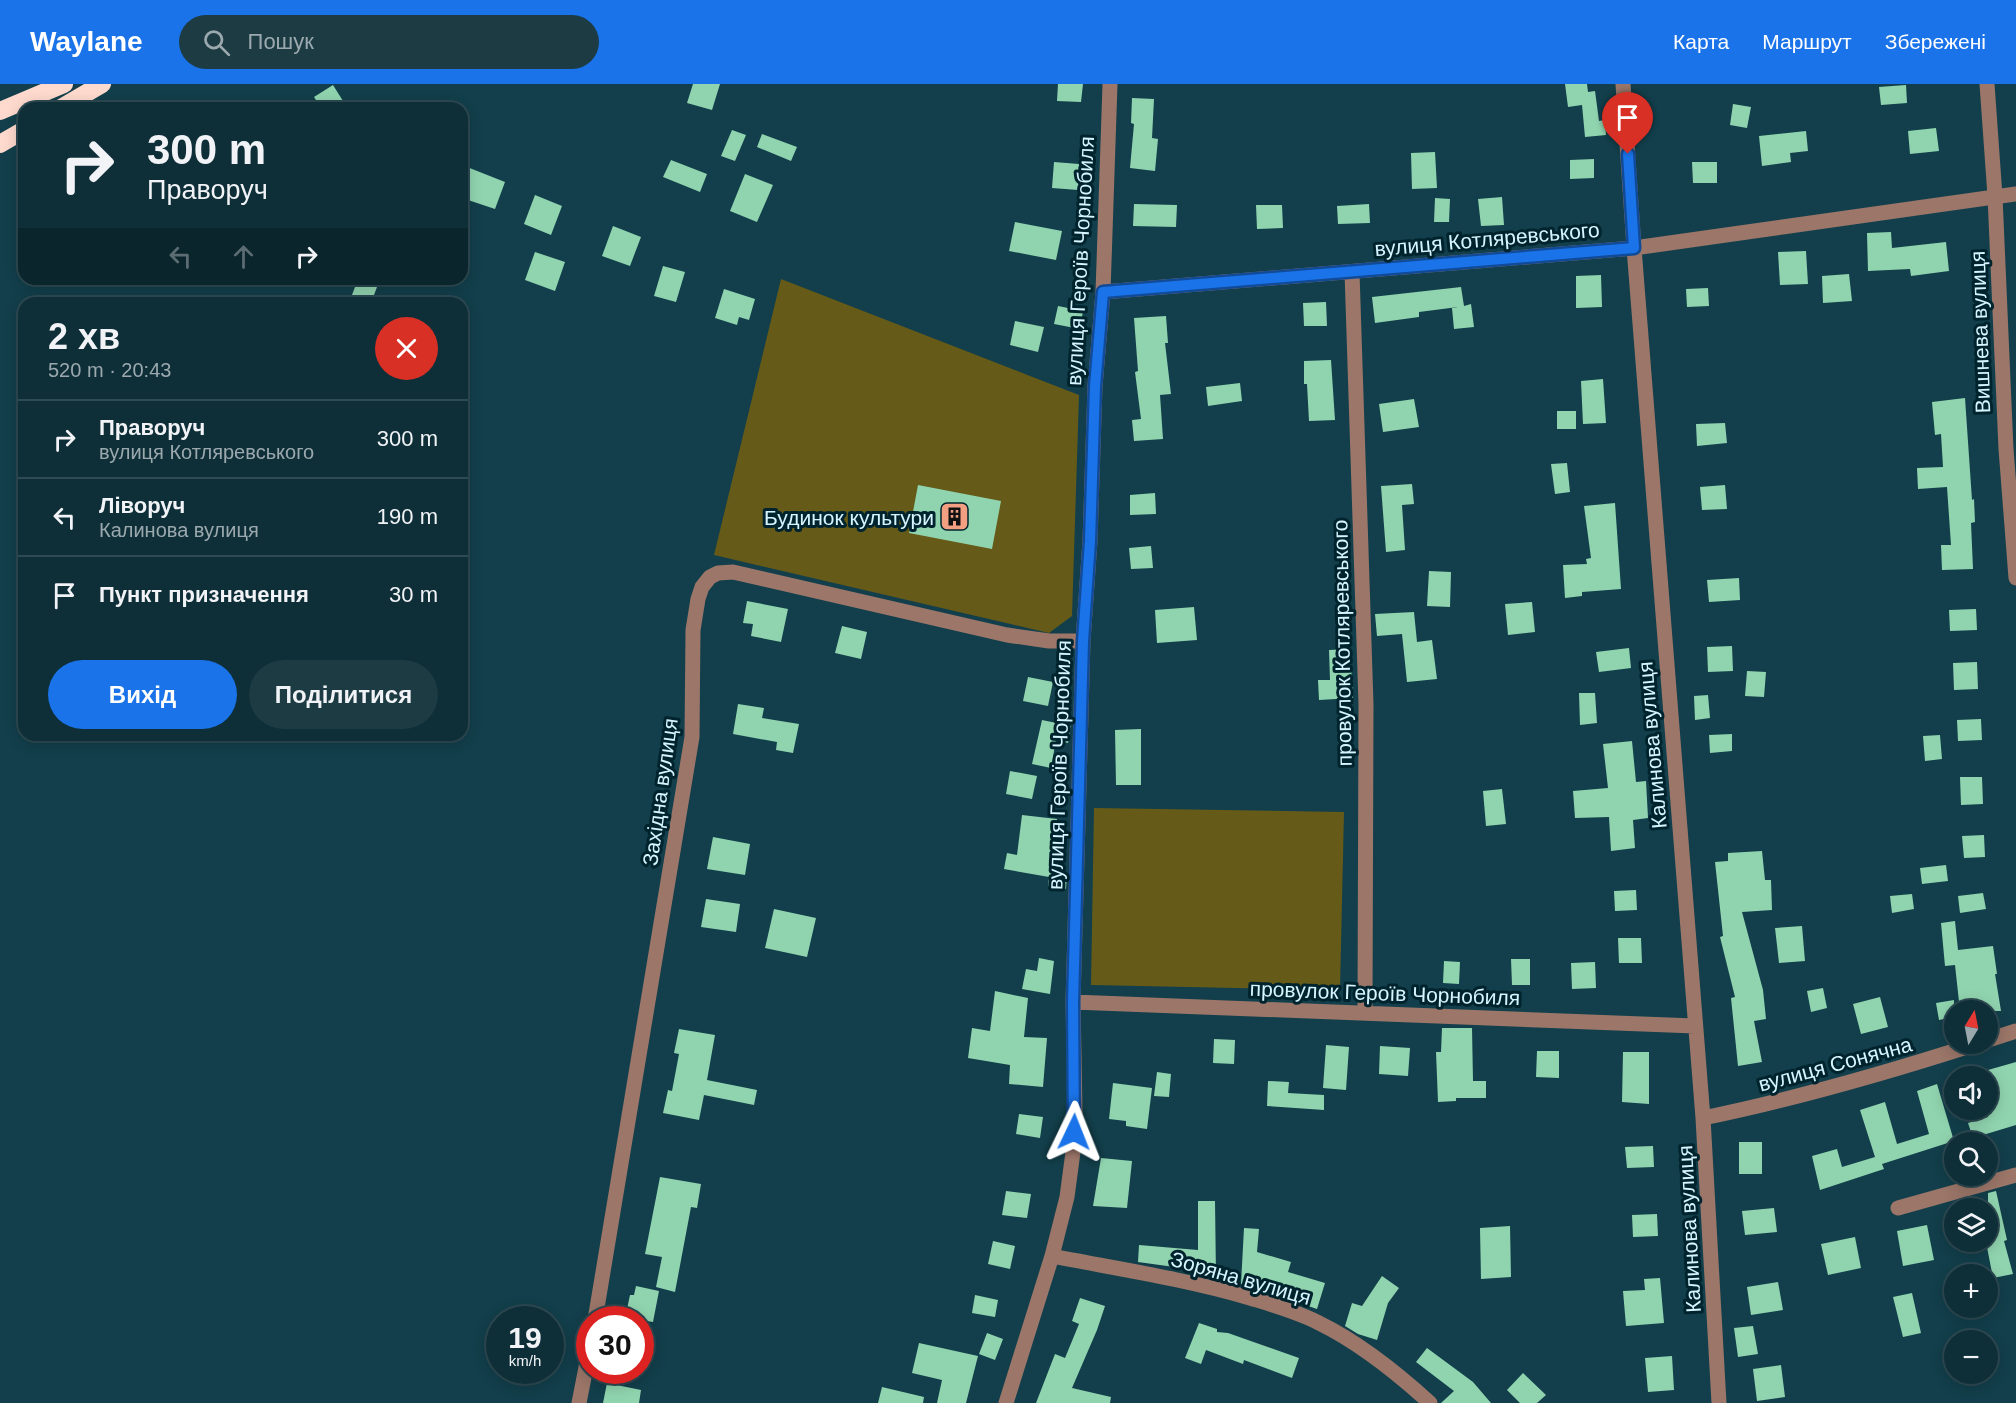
<!DOCTYPE html>
<html lang="uk">
<head>
<meta charset="utf-8">
<style>
  body { margin:0; font-family:Helvetica,sans-serif; background:#1c3b43; color:#f1f3f6; height:100vh; display:flex; flex-direction:column; font-size:22px; white-space:nowrap }
  * { box-sizing:border-box; margin:0 }
  p { font-size:20px; color:#9ba9ae }
  .icon { flex:none; width:33px; height:33px; fill:none; stroke:currentColor; stroke-width:2; stroke-linecap:round; stroke-linejoin:round }
  .map { position:relative; flex:1; overflow:hidden }
  .side { position:absolute; left:18px; top:213px; width:450px; height:444px; display:flex; flex-direction:column; background:#0e2f38; border-radius:18px; box-shadow:0 3px 15px #0003,0 0 0 2px #2e4a53 }
  .side>* { flex:none }
  .banner { position:absolute; left:18px; top:18px; width:450px; height:183px; border-radius:18px; box-shadow:0 3px 15px #0003,0 0 0 2px #2e4a53; background:#0e2f38; color:#f1f3f6; overflow:hidden }
  .needle { width:39px; rotate:10deg }
  .tools { position:absolute; left:1944px; top:916px; display:grid; gap:12px }
  .tools a { display:grid; place-items:center; width:54px; height:54px; border-radius:50%; background:#0e2f38; box-shadow:0 3px 15px #0003,0 0 0 2px #2e4a53; font-size:30px }
  .speed { position:absolute; left:486px; top:1222px; display:flex; gap:12px; font-size:30px; font-weight:700; text-align:center }
  .speed>* { display:grid; place-content:center; width:78px; height:78px; border-radius:50%; background:#0e2f38; box-shadow:0 3px 15px #0003,0 0 0 2px #2e4a53; line-height:1 }
  .speed small { font-size:15px; font-weight:400 }
  .speed .limit { border:9px solid #d22; background:#fff; color:#111 }
  .pin { position:absolute; display:grid; place-items:center; width:51px; height:51px; color:#fff; margin:-62px -26px; border-radius:50% 50% 50% 0; rotate:-45deg; box-shadow:0 0 6px #0007 }
  .pin .icon { rotate:45deg }
  .me { position:absolute; width:66px; margin:-33px; rotate:2deg; stroke-linejoin:round; filter:drop-shadow(0 0 4px #0008) }
  .turn { display:flex; align-items:center; gap:21px; height:126px; padding:0 30px; font-size:27px }
  .turn .icon { width:78px; height:78px; stroke-width:2.5 }
  .turn b { display:block; font-size:42px; line-height:51px }
  .lanes { display:flex; align-items:center; height:57px; padding:0 30px; background:#0003; justify-content:center; gap:30px; direction:ltr }
  .lanes .off { opacity:.35 }
  .round { display:grid; place-items:center; flex:none; width:63px; height:63px; border-radius:32px; background:#1c3b43 }
  .overview { display:flex; align-items:center; justify-content:space-between; height:102px; padding:0 30px }
  h1 { font-size:36px; font-weight:700; line-height:45px }
  .cta { display:flex; gap:12px; margin-top:auto; padding:12px 30px }
  .cta a { flex:1; height:69px; border-radius:36px; background:#1a73e8; color:#fff; font-size:24px; font-weight:700; line-height:69px; text-align:center }
  .cta a+a { background:#1c3b43; color:#f1f3f6 }
  ul { padding:0; list-style:none }
  li { display:flex; align-items:center; gap:18px; height:78px; padding:0 30px; border-top:2px solid #2e4a53 }
  li div { flex:1 }
  li b { display:block; font-size:22px }
  li em { font-style:normal }
  header { display:flex; align-items:center; gap:36px; box-sizing:border-box; height:84px; padding:0 30px; background:#1a73e8; color:#fff }
  header strong { font-size:28px }
  nav { display:flex; gap:33px; margin-inline-start:auto; font-size:21px }
  .search { width:420px; height:54px; background:#1c3b43; display:flex; align-items:center; gap:15px; box-sizing:border-box; padding:0 21px; border-radius:33px; color:#9ba9ae; font-size:22px }
  .map>svg:first-child { display:block }
</style>
</head>
<body>
<header>
<strong>Waylane</strong>
<div class="search"><svg class="icon" aria-label="search" viewBox="0 0 24 24"><circle cx="10" cy="10" r="6"/><path d="M15 15l6 6"/></svg>Пошук</div>
<nav><a>Карта</a><a>Маршрут</a><a>Збережені</a></nav>
</header>
<div class="map">
<svg width="2016" height="1319" viewBox="0 0 2016 1319">
  <rect width="100%" height="100%" fill="#123f4b"/>
  <!-- green -->
  <path fill="#655a18" d="M781 195 1079 311 1072 532 1049 549 714 471Z
    M1094 724 1344 728 1340 906 1091 901Z"/>
  <!-- building -->
  <path fill="#90d4af" d="M693 0H720L712 26 687 19Z
    M1058 0H1083L1081 18 1057 17Z
    M1565 0H1587L1588 8 1595 7 1599 37 1605 36 1606 51 1585 53 1582 21 1568 23Z
    M333 1 343 17 332 24H321L314 13Z
    M1906 1 1907 19 1881 21 1879 3Z
    M1132 14 1154 15 1152 54 1158 55 1155 87 1130 84 1134 40 1131 39Z
    M1733 20 1751 23 1747 44 1730 41Z
    M1936 44 1939 67 1910 70 1908 47Z
    M732 46 746 51 735 77 721 72Z
    M1806 47 1808 67 1790 69 1791 78 1762 82 1759 52Z
    M762 50 797 63 791 77 757 63Z
    M1435 68 1437 104 1412 105 1411 69Z
    M1594 75V94L1570 95V76Z
    M671 76 707 90 700 108 663 93Z
    M1054 78 1079 80 1078 106 1052 104Z
    M1692 78H1717V99H1693Z
    M462 81 505 98 495 125 462 114Z
    M745 90 773 101 757 138 730 127Z
    M535 111 562 122 551 151 524 140Z
    M1502 113 1504 141 1481 142 1478 115Z
    M1435 114 1450 115 1449 138H1434Z
    M1134 120 1177 121 1176 143 1133 142Z
    M1369 120 1370 139 1338 140 1337 122Z
    M1256 121H1282L1283 144 1257 145Z
    M1015 138 1062 147 1056 176 1009 167Z
    M613 142 641 153 630 182 602 172Z
    M1891 148 1892 164 1946 158 1949 187 1911 192 1910 185 1868 187 1867 149Z
    M1806 167 1808 200 1780 201 1778 168Z
    M535 168 565 178 555 207 525 196Z
    M663 182 685 188 676 218 654 212Z
    M1849 190 1852 217 1823 219 1822 192Z
    M1601 191 1602 223 1576 224V192Z
    M358 195H380L371 219H349Z
    M1461 203 1464 222 1471 220 1474 243 1454 245 1452 224 1458 223 1419 228V233L1375 239 1372 213Z
    M1708 204 1709 222 1687 223 1686 205Z
    M724 205 755 215 749 236 739 233 737 241 715 234Z
    M1326 218 1327 242H1304L1303 219Z
    M1058 222 1083 227 1080 245 1054 240Z
    M1166 232 1168 259H1165L1171 310 1160 311 1163 355 1134 357 1132 336 1141 335 1135 288 1138 287 1134 234Z
    M1015 237 1044 243 1038 268 1010 261Z
    M1331 276 1335 336 1309 337 1307 300H1304V277Z
    M1603 295 1606 339 1583 340 1581 297Z
    M1240 299 1242 317 1208 322 1206 303Z
    M1965 314 1972 416 1974 415 1975 438 1971 439 1973 485 1942 486 1941 461H1951L1947 403 1918 405 1917 384 1943 383 1941 350 1935 351 1932 318Z
    M1414 315 1419 343 1383 348 1379 320Z
    M1557 327H1576V345H1557Z
    M1725 339 1727 359 1697 362 1696 340Z
    M1567 379 1570 408 1555 410 1551 380Z
    M1412 400 1414 420 1402 421 1405 466 1386 468 1381 402Z
    M918 401 1001 417 992 465 909 449Z
    M1725 401 1727 425 1702 426 1700 403Z
    M1155 409 1156 430 1130 431V411Z
    M1615 419 1621 505 1582 508V512L1565 514 1563 481 1587 480 1586 475 1591 474 1584 422Z
    M1151 462 1153 484 1131 485 1129 464Z
    M1429 487 1451 488 1450 523 1427 522Z
    M1739 494 1740 516 1709 518 1707 496Z
    M747 517 788 525 781 558 751 552 753 540 743 539Z
    M1532 518 1535 548 1508 551 1505 520Z
    M1194 523 1197 556 1157 559 1155 526Z
    M1976 525 1977 546 1950 547 1949 526Z
    M1414 528 1417 558 1432 556 1437 595 1407 598 1402 550 1377 552 1375 530Z
    M842 542 867 548 861 575 835 569Z
    M1732 562 1733 587 1708 588 1707 563Z
    M1629 564 1631 584 1599 588 1596 568Z
    M1350 565 1353 614 1319 616 1318 596H1330L1329 566Z
    M1977 578 1978 605 1954 606 1953 579Z
    M1747 587 1766 588 1764 613 1745 612Z
    M1028 593 1053 598 1048 622 1023 617Z
    M1579 609H1595L1597 639 1580 641Z
    M1708 611 1710 634 1695 636 1694 612Z
    M738 620 764 624 762 634 799 640 793 669 776 666 777 658 733 650Z
    M1981 635 1982 656 1958 657 1957 636Z
    M1042 636 1071 642 1068 659 1056 656 1051 684 1032 680Z
    M1141 645V701H1116L1115 646Z
    M1732 650V667L1710 669 1709 651Z
    M1940 651 1942 675 1925 677 1923 652Z
    M1632 657 1636 698 1646 697 1648 734 1633 736 1635 764 1611 767 1609 733 1575 734 1573 707 1608 704 1603 660Z
    M1010 687 1037 692 1032 715 1006 710Z
    M1960 693H1982L1983 720 1961 721Z
    M1502 705 1506 740 1486 742 1483 707Z
    M1022 731 1057 735 1050 788 1067 790 1066 805 1048 802 1049 793 1004 785 1007 769 1017 771Z
    M1984 751 1985 773 1964 774 1962 752Z
    M713 753 750 760 745 791 707 785Z
    M1762 767 1765 796H1771L1772 826 1742 828 1763 906 1766 935 1754 937 1762 978 1738 982 1731 914 1735 913 1720 853 1723 852 1715 778 1728 777V769Z
    M1946 781 1948 797 1922 800 1920 784Z
    M1636 806 1637 826 1615 827 1614 807Z
    M1983 809 1986 825 1960 829 1958 812Z
    M1912 810 1914 825 1892 829 1890 812Z
    M706 815 740 820 736 848 701 843Z
    M774 825 816 834 807 873 765 864Z
    M1955 837 1958 866 1993 862 1997 890H1995L2001 927H1960L1955 881 1945 882 1941 839Z
    M1802 842 1805 877 1779 879 1775 844Z
    M1618 854H1641L1642 879H1619Z
    M1039 874 1054 877 1050 910 1022 905 1026 885 1037 887Z
    M1511 875H1530V901H1512Z
    M1444 877 1460 878 1459 900 1443 899Z
    M1595 878 1596 904 1572 905 1571 879Z
    M1823 904 1827 924 1811 928 1807 907Z
    M995 907 1028 914 1024 953 1047 954 1043 1003 1009 1000 1010 981 968 974 972 944 990 947Z
    M1880 913 1888 943 1861 950 1853 920Z
    M1954 916V933L1939 936 1936 919Z
    M1442 944H1472L1473 997H1486V1014H1456V1017L1438 1018 1436 968H1441Z
    M679 945 715 951 707 996 757 1006 754 1021 704 1011 699 1036 663 1029 668 1006 672 1007 679 970 674 969Z
    M1214 955 1235 956 1234 980 1213 979Z
    M1326 961 1349 963 1346 1006 1323 1004Z
    M1380 962 1410 964 1408 992 1379 990Z
    M1537 967H1559V994L1536 993Z
    M1623 968H1649V1020L1622 1018Z
    M2016 978V1041L1973 1054 1968 1039 1988 1033V986Z
    M1157 988 1171 990 1169 1013 1154 1012Z
    M1268 997 1289 998 1288 1009 1324 1011V1026L1267 1022Z
    M1113 999 1152 1004 1147 1045 1126 1042V1037L1109 1035Z
    M1937 1000 1954 1057 1882 1080 1884 1085 1820 1106 1812 1072 1837 1065 1842 1083 1875 1073 1860 1026 1885 1018 1897 1060 1929 1050 1917 1007Z
    M1019 1030 1043 1033 1040 1054 1016 1050Z
    M1739 1058H1762V1090H1739Z
    M1653 1062 1654 1083 1627 1084 1625 1063Z
    M1101 1074 1132 1077 1127 1124 1093 1122Z
    M660 1093 701 1100 697 1124 691 1123 675 1208 656 1203 662 1173 645 1170Z
    M1006 1107 1031 1110 1027 1134 1002 1131Z
    M1996 1107 2007 1156 2004 1157 2013 1190 1993 1194 1986 1158H1988V1109Z
    M1198 1117H1215L1216 1192 1189 1189V1185L1138 1178 1139 1161 1198 1166Z
    M1774 1124 1777 1148 1745 1151 1742 1127Z
    M1657 1130 1658 1152 1633 1153 1632 1131Z
    M1927 1141 1934 1176 1903 1182 1897 1147Z
    M1510 1142 1511 1193 1481 1195 1480 1144Z
    M1244 1144 1259 1145 1257 1168 1291 1178 1288 1188 1325 1199 1317 1225 1264 1207 1265 1204 1241 1200Z
    M1855 1153 1861 1184 1828 1191 1821 1160Z
    M993 1157 1015 1162 1010 1185 988 1180Z
    M1382 1192 1399 1204 1388 1219 1377 1256 1358 1250 1345 1242 1352 1219 1362 1222Z
    M1660 1194 1664 1239 1626 1242 1623 1207 1645 1206 1644 1195Z
    M1778 1198 1783 1226 1751 1231 1747 1203Z
    M636 1202 659 1207 653 1238 635 1235 637 1227 627 1225 630 1211H634Z
    M1912 1209 1921 1249 1903 1253 1893 1213Z
    M975 1211 998 1216 995 1233 972 1229Z
    M1080 1214 1105 1222 1097 1246 1072 1304 1111 1313 1110 1319H1036L1055 1270 1065 1274 1079 1240 1072 1237Z
    M1199 1239 1217 1245V1248L1228 1249 1299 1274 1292 1294 1244 1276 1243 1280 1206 1266 1201 1280 1185 1274Z
    M1753 1242 1758 1270 1738 1273 1734 1244Z
    M987 1249 1003 1255 995 1276 979 1270Z
    M919 1259 978 1272 966 1319H937L942 1296 912 1289Z
    M1427 1264 1473 1298 1491 1319H1441L1454 1307 1416 1278Z
    M1672 1272 1674 1306 1648 1308 1645 1274Z
    M1781 1281 1785 1313 1757 1317 1753 1285Z
    M1523 1289 1546 1311 1537 1319H1520L1507 1306Z
    M607 1299 641 1306 639 1319H603Z
    M882 1303 924 1313 923 1319H878Z"/>
  <g fill="none" stroke-linecap="round" stroke-linejoin="round">
    <!-- minor -->
    <path stroke="#9b7669" stroke-width="15" d="M1623 0 1634 164 1703 1034 1719 1319
      M1987 0 1995 112 2006 365 2016 494
      M1352 188 1366 620 1365 929
      M1103 208 1634 164 2016 110
      M1073 918 1695 942
      M1988 956 2016 947
      M1703 1034C1795 1015 1886 989 1976 960
      M1898 1124 2016 1091
      M1052 1172C1119 1185 1185 1195 1250 1214 1273 1221 1298 1228 1319 1239 1360 1259 1396 1288 1430 1319
      M595 1236 692 653 693 546 698 515 702 503 710 493 718 489 733 488 1007 551 1049 557H1083
      M579 1319 590 1263
      M1006 1319 1052 1172 1067 1113 1073 1068 1075 1028 1073 918 1083 557 1090 457 1095 302 1103 208 1110 0"/>
    <!-- highway -->
    <path stroke="#fed9cd" stroke-width="18" d="M61 24 102 0
      M0 27 64 0
      M0 60 24 46"/>
  </g>
  <g fill="none" stroke-linecap="round" stroke-linejoin="round">
    <defs>
      <path id="route" d="M1074 1048 1073 918 1083 557 1090 457 1095 302 1103 208 1634 164 1628 70"/>
    </defs>
    <!-- route casing -->
    <use href="#route" stroke="#114b97" stroke-width="15"/>
    <!-- route -->
    <use href="#route" stroke="#1a73e8" stroke-width="10"/>
  </g>
  <!-- icons -->
  <defs>
    <symbol id="building-square" viewBox="-11 -11 22 22"><rect x="-9" y="-9" width="18" height="18" rx="4" fill="#f39f82" stroke="#00242e"/><path d="M-4-6H4V6H1V3H-1V6H-4ZM-2.5-4.3h1.7v1.8h-1.7ZM.8-4.3h1.7v1.8H.8ZM-2.5-1h1.7V.8h-1.7ZM.8-1h1.7V.8H.8Z" fill="#111"/></symbol>
  </defs>
  <g fill-rule="evenodd">
    <use href="#building-square" x="938" y="416" width="33" height="33"/>
  </g>
  <g text-anchor="middle" dominant-baseline="central" stroke-width="6" stroke-linejoin="round" paint-order="stroke">
    <!-- street labels -->
    <g font-size="21" fill="#d6f5ff" stroke="#00242e">
      <text transform="translate(1487 155) rotate(-5)">вулиця Котляревського</text>
      <text transform="translate(1080 177) rotate(-87)">вулиця Героїв Чорнобиля</text>
      <text transform="translate(1980 248) rotate(-92)">Вишнева вулиця</text>
      <text transform="translate(1342 559) rotate(-91)">провулок Котляревського</text>
      <text transform="translate(1652 661) rotate(-95)">Калинова вулиця</text>
      <text transform="translate(1059 681) rotate(-88)">вулиця Героїв Чорнобиля</text>
      <text transform="translate(660 708) rotate(-82)">Західна вулиця</text>
      <text transform="translate(1385 909) rotate(2)">провулок Героїв Чорнобиля</text>
      <text transform="translate(1835 980) rotate(-15)">вулиця Сонячна</text>
      <text transform="translate(1689 1145) rotate(-93)">Калинова вулиця</text>
      <text transform="translate(1241 1194) rotate(16)">Зоряна вулиця</text>
    </g>
    <!-- poi labels -->
    <g font-size="21" fill="#d6f5ff" stroke="#00242e" text-anchor="end">
      <text x="934" y="433">Будинок культури</text>
    </g>
  </g>
</svg>
<div class="tools">
<a><svg class="needle" viewBox="-14 -14 28 28"><path d="M0-13l5 13h-10z" fill="#e53935"/><path d="M0 13l5-13h-10z" fill="#9ba9ae"/></svg></a>
<a><svg class="icon" aria-label="sound" viewBox="0 0 24 24"><path d="M4 9h4l5-4v14l-5-4H4zM17 9q2 3 0 6"/></svg></a>
<a><svg class="icon" aria-label="search" viewBox="0 0 24 24"><circle cx="10" cy="10" r="6"/><path d="M15 15l6 6"/></svg></a>
<a><svg class="icon" aria-label="layers" viewBox="0 0 24 24"><path d="M12 4l9 5-9 5-9-5zM3 14l9 5 9-5"/></svg></a>
<a>+</a>
<a>−</a>
</div>
<div class="speed"><div>19<small>km/h</small></div><div class="limit">30</div></div>
<div class="pin" style="left:1628px;top:70px;background:#d93025"><svg class="icon" aria-label="arrive" viewBox="0 0 24 24"><path d="M6 21V4h12l-3 4 3 4H6"/></svg></div>
<svg class="me" style="left:1074px;top:1048px" viewBox="-20 -20 40 40"><path d="M0-17L14 15 0 8-14 15z" fill="#1a73e8" stroke="#fff" stroke-width="4"/></svg>
<div class="banner">
<div class="turn"><svg class="icon" aria-label="right" viewBox="0 0 24 24"><path d="M7 20v-9h11M14 6l5 5-5 5"/></svg><div><b>300 m</b>Праворуч</div></div>
<div class="lanes"><svg class="icon off" aria-label="left" viewBox="0 0 24 24"><path d="M17 20v-9H6M10 6l-5 5 5 5"/></svg><svg class="icon off" aria-label="ahead" viewBox="0 0 24 24"><path d="M12 20V5M6 11l6-6 6 6"/></svg><svg class="icon" aria-label="right" viewBox="0 0 24 24"><path d="M7 20v-9h11M14 6l5 5-5 5"/></svg></div>
</div>
<section class="side">
<div class="overview"><div><h1>2 хв</h1><p>520 m · 20:43</p></div><a class="round" style="background:#d93025;color:#fff"><svg class="icon" aria-label="close" viewBox="0 0 24 24"><path d="M6 6l12 12M18 6L6 18"/></svg></a></div>
<ul>
<li><svg class="icon" aria-label="right" viewBox="0 0 24 24"><path d="M7 20v-9h11M14 6l5 5-5 5"/></svg><div><b>Праворуч</b><p>вулиця Котляревського</p></div><em>300 m</em></li>
<li><svg class="icon" aria-label="left" viewBox="0 0 24 24"><path d="M17 20v-9H6M10 6l-5 5 5 5"/></svg><div><b>Ліворуч</b><p>Калинова вулиця</p></div><em>190 m</em></li>
<li><svg class="icon" aria-label="arrive" viewBox="0 0 24 24"><path d="M6 21V4h12l-3 4 3 4H6"/></svg><div><b>Пункт призначення</b></div><em>30 m</em></li>
</ul>
<div class="cta"><a>Вихід</a><a>Поділитися</a></div>
</section>
</div>
</body>
</html>
